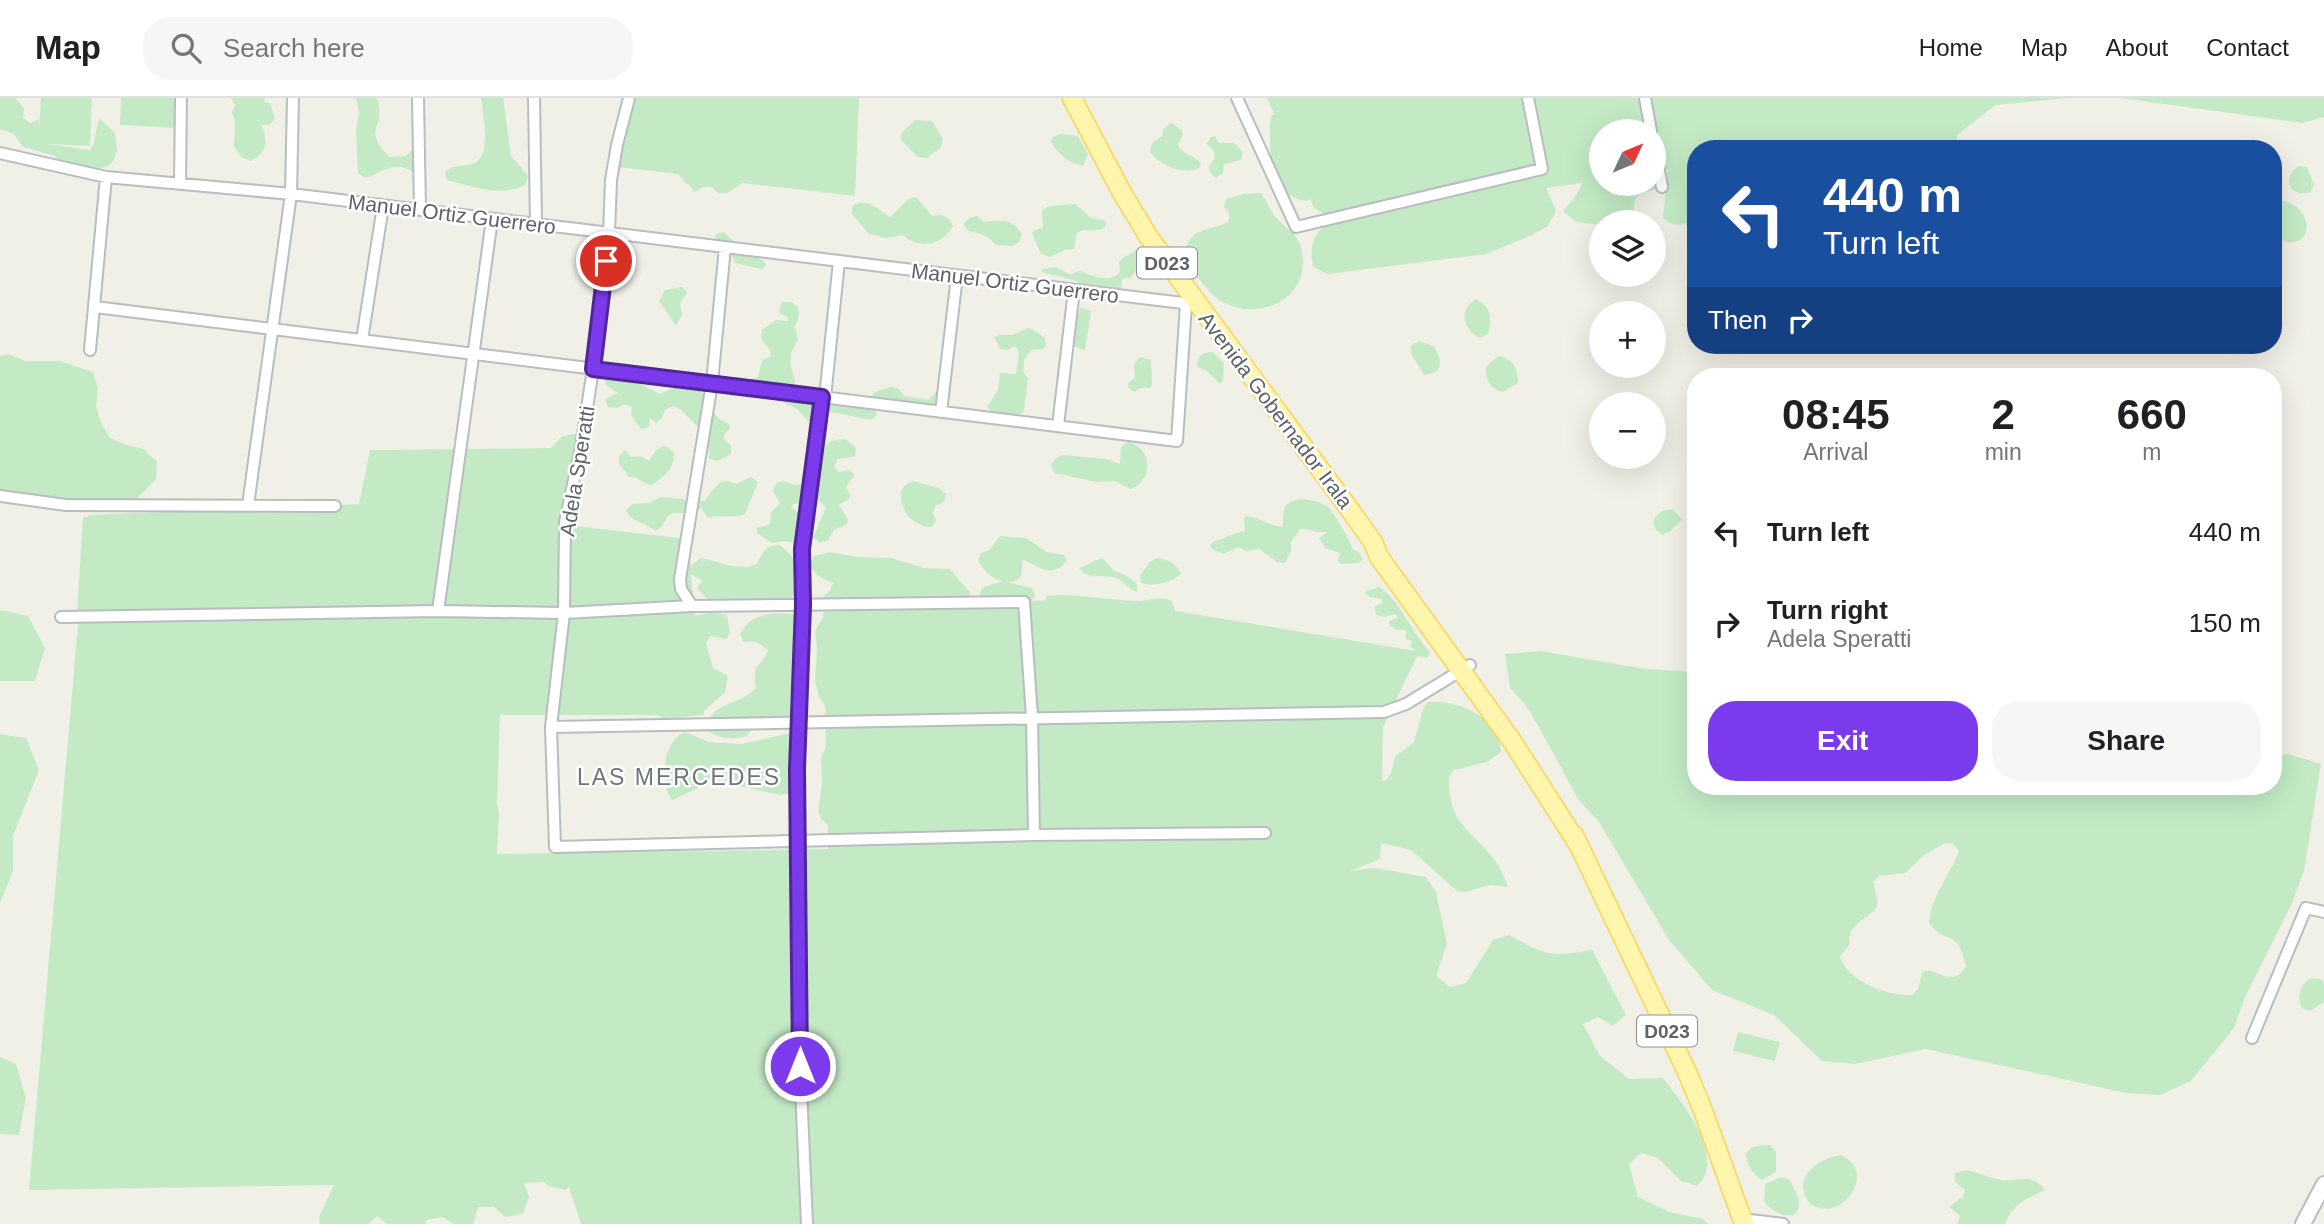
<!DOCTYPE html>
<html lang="en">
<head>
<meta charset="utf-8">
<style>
  body { margin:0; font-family:Arial,sans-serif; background:#f6f6f6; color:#202124; height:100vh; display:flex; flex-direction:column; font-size:26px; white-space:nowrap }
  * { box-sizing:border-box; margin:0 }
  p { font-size:23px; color:#757577 }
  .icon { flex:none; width:38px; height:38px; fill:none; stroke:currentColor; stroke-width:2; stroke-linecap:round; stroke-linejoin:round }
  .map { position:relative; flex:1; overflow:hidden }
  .drawer { position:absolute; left:1687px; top:270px; width:595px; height:427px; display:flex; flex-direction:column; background:#fff; border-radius:28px; box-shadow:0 7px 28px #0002 }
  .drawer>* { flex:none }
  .guide { position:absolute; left:1687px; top:42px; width:595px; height:214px; border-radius:28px; box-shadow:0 7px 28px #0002; background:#1a4fa0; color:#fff; overflow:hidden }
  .needle { width:46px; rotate:46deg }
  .buttons { position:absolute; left:1589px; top:21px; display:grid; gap:14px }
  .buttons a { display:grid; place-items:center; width:77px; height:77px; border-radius:50%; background:#fff; box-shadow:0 7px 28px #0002; font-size:35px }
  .pin { position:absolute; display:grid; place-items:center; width:60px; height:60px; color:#fff; margin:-30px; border:4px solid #fff; border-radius:50%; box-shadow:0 2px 7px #0007 }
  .me { position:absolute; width:77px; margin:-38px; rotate:0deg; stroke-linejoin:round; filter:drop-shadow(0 0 5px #0008) }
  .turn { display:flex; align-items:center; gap:24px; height:147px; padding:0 21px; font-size:32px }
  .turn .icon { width:91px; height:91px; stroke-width:2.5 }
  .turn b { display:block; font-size:49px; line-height:60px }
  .then { display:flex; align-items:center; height:66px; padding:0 21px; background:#0003; gap:14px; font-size:26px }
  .eta { display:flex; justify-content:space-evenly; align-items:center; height:119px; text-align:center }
  .eta b { font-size:42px; font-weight:600; line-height:49px }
  .primary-button { display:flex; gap:14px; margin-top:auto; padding:14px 21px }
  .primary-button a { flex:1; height:80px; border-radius:28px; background:#7c3aed; color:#fff; font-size:28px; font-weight:600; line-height:80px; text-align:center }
  .primary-button a+a { background:#f6f6f6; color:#202124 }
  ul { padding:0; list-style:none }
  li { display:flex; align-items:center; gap:21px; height:91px; padding:0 21px }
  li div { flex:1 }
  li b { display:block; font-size:26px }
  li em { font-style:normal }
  header { display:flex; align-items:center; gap:42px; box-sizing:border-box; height:98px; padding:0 35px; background:#fff; border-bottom:2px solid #e0e0e0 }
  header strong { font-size:33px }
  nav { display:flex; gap:38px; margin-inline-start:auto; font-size:24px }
  .search { width:490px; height:63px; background:#f6f6f6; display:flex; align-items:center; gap:18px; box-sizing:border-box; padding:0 24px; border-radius:28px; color:#757577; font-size:26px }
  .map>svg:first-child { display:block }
</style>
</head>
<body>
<header>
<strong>Map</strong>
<div class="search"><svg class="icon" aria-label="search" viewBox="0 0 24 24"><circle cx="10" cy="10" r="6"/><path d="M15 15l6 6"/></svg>Search here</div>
<nav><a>Home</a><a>Map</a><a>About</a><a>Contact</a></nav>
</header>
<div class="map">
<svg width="2324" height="1126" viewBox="0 0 2324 1126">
  <rect width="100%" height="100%" fill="#f1f0e7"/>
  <!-- green -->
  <path fill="#c3eac5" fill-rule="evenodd" d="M0 0H16L24 11 23 20 30 25 38 22 39 29 41 0H92L90 48 46 46 90 52C97 43 94 32 100 21L115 35 117 53 114 62 108 68 91 73 68 70 55 58 23 49 14 36 0 31Z
    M121 0H175L174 30 120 27Z
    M231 0H265L264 4 270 5 275 21 269 27H261C269 42 267 56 250 63L242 59 234 49 235 23 232 15 235 7Z
    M356 0H377C388 30 360 29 389 59L406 58 412 52 420 54 426 79 423 95 415 92 413 74C392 62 385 74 365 80L358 75 356 32 359 14Z
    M481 0H503L511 58 528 78 525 87C501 100 472 88 447 82L445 74C454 65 465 70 476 64 492 55 482 14 481 0Z
    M634 0H859L855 98 742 85 727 95H718L711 89H703L695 94 678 76 618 69 621 45Z
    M1267 0H2068L1996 7 1957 37V51H1696V118C1685 129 1675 130 1663 120L1668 71 1654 73V33H1601V86H1606L1611 96 1619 98 1628 86H1654V79L1658 90C1652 94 1642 93 1637 99 1634 102 1635 105 1634 110 1631 125 1614 124 1601 124V127L1576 124 1563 113 1577 96 1582 85 1546 90 1556 113 1548 128 1532 137 1486 156 1328 176 1313 169C1309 147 1313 131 1336 123L1314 110 1310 101 1308 103C1268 101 1268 47 1271 18L1274 16Z
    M2120 0H2324V19L2302 25Z
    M915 22 932 23 943 41 941 49 927 60 918 59 900 41 902 34Z
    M1171 25 1182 32 1183 36 1178 47C1182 57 1195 57 1201 66L1199 70C1183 77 1159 68 1150 53L1152 45 1162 38 1164 30Z
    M1061 36 1078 38 1088 56 1083 68C1070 65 1056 56 1051 43L1053 39Z
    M1215 38 1219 45H1234L1243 54 1241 62 1224 66 1223 75 1216 80C1199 67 1219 65 1214 55 1213 51 1209 49 1207 46L1211 39Z
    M2299 68 2307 69 2314 86 2311 94C2290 101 2280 79 2299 68Z
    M1261 95C1266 103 1270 112 1275 119 1282 127 1297 136 1300 146 1316 195 1266 225 1224 205 1213 199 1205 188 1197 179 1189 169 1181 158 1188 145 1195 129 1216 132 1229 123V115L1224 109 1226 101 1243 96Z
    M916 99 932 118 941 117 949 121 953 128C942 148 919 152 903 137L886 140 869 136 852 116V108C868 99 877 111 890 119L908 101Z
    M2284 103C2317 112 2312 154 2281 142L2273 144V112Z
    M1075 106 1091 120 1104 122 1106 125 1105 129C1096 136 1087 129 1077 135L1074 151 1065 152 1050 159 1041 156 1032 135 1034 132 1043 130 1042 112 1049 108Z
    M977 118 984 124C1000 122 1014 120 1022 137L1019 144 1012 148 996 147C988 137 980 135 968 133L963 126 969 120Z
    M724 134 736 146 748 150 766 166 765 169 761 171 735 165 730 153 715 140 716 136Z
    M1135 152 1154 156 1157 164 1154 171C1140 168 1139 168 1131 180L1122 181C1121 187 1122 194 1118 199 1108 210 1082 191 1077 183L1041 174 1043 171 1056 169 1071 177 1078 173C1092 176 1107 187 1120 174L1119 164C1122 159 1130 157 1135 152Z
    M682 189 687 195 680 205 682 217 676 228 659 203 665 192Z
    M1476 201C1490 208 1493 220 1488 236L1480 240C1463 232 1458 211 1476 201Z
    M782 204H791L798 209 799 217 795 229 798 241 791 255V268L795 284 790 290 748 286 750 282 758 279 762 262 770 259 771 254 761 240 762 232 776 222 788 223V220L780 215 779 211Z
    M1080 210 1091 213 1085 253 1071 247Z
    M1030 230 1044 239 1046 247 1044 251 1031 252 1024 262 1023 274 1028 280 1024 313 1018 317 993 315 987 309 998 292 1000 275 1016 276 1019 254 1015 248 1008 252 1000 251 994 239C1002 234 1007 239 1015 236 1021 234 1023 231 1030 230Z
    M1419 243 1435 249 1440 262 1439 271 1433 275 1424 277 1411 255V247Z
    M1213 254 1224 265 1223 282 1220 286 1208 274 1197 268C1196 259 1204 253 1213 254Z
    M9 256 25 263H60L93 274 98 291 96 308 101 325 110 340 127 347 144 351 157 364 156 381 132 406 115 414 0 392V258Z
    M1498 258C1513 260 1518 271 1518 285L1503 294C1490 291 1485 283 1486 269Z
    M1140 259 1151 262 1152 287 1150 290H1141L1134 294 1128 289V285L1135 280 1134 266Z
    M611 275 620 276 660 296 682 286 699 290 718 320 729 326 730 330 724 337V342L731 347V356L718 363 709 361V349L705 342C710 334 711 332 706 324L698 329 680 311 673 308 665 312 662 320 656 325 650 320 649 329 641 331 631 317 632 309 624 306 617 310 608 309 605 301 618 295 606 287 604 280Z
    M890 289 899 291 904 298 929 302 937 293H942L949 303 944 309 870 301 875 294Z
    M789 299 855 306 863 310 866 308 874 309 877 317 871 322 826 313 815 316 811 324C804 321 802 315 796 310 791 307 786 307 782 303Z
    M579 335 591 348 577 388 575 428 688 441 691 468 700 460C720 463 737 474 757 466 763 454 765 447 780 447 784 451 790 455 793 460 800 471 797 492 791 502L757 503 740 501 715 506 708 502 697 490 702 483 691 476 695 518 712 514 727 517 730 534 727 541 710 538 706 545 713 570 728 578 725 594 704 613V617L665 621 657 617H500L497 705 499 716 497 756 828 751V727L821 721 818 712 822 686 821 660 826 649 825 607 819 599 815 583 817 550 815 533 823 519V514L906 510C894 509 882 507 871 507 850 507 842 521 823 498L830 493 833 485C821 480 813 477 809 464L814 458 830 454 857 459 891 460 924 470 950 471 970 495 968 503 981 502 979 498 982 490 1002 483C990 480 984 472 978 463L981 455 989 452 1000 438 1026 440 1047 454 1064 457 1067 463C1049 482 1041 468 1023 462L1021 479 1013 484H1007L1032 490 1035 498 1031 503 1046 502V498C1077 494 1108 503 1140 503 1151 502 1161 498 1172 503L1175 513 1416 553 1409 548 1412 545 1411 542H1407L1405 538 1407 535 1405 532H1397L1390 528 1389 523 1397 520 1396 516 1385 519 1376 517 1375 509 1382 505V501L1370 499 1364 494 1379 489C1403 506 1411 534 1430 554L1427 560 1417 558 1383 629 1382 683 1386 682 1391 676 1395 659 1414 644 1423 611 1428 604C1459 602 1499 619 1501 654L1487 664 1454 672 1449 678C1448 728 1470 729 1496 764 1501 771 1505 781 1508 789L1490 787 1465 794 1457 793 1411 752 1381 745 1380 761 1350 773 1375 770 1426 779 1436 794 1447 846 1436 878 1450 889 1466 885 1493 842 1509 837C1548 858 1549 859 1592 852L1626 917 1613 928 1598 919 1583 926 1600 958 1629 981 1663 980C1680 1002 1714 1044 1706 1074 1705 1079 1700 1085 1697 1088L1681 1083 1658 1060 1641 1055 1629 1066 1638 1099 1669 1114 1703 1121 1708 1126H581L569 1089 565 1092 548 1088 544 1084 524 1085 529 1099 523 1116 505 1119 494 1109H478L473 1126H453L443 1119 427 1122 425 1126H387L377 1118 368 1126H320L319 1119 334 1087 29 1092 79 515H77L83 419H88V417L359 406 370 352 551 350 561 339Z
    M842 341 847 342 856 350 855 358 838 361 834 369 839 374 848 372 855 376 846 389 850 397 849 401 839 407 848 422 847 426 834 432 828 442 820 445 813 439 826 410 814 397 802 405 794 406 791 409 797 414 809 413 811 416 808 428 809 439 802 446 784 443 772 445 757 435V430L770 426 771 414 780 405 773 393 776 385 783 383 795 387 807 385 814 392 821 371 825 348 831 343Z
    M1128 344C1153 349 1154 384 1130 391L1115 383 1097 384 1054 375 1051 367 1056 360 1064 357 1106 361 1120 366 1121 349Z
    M664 348 668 349 674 355C674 373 663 378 651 388L634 379H629L619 366V358L625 352 631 359 640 358 649 363 656 352Z
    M751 379 758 384 745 416C733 421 722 416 708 420L701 410 691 417C676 413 667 413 662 429L655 433C644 423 630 424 626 412L632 406 649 405 660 399 704 403 720 384 728 383 736 386Z
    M913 383 939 390 946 396 944 404 936 407 933 415 936 423 931 429C912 428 900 413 901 394L905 387Z
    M1305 401C1312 403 1321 404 1327 408 1333 413 1352 445 1353 452L1358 453 1363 461 1359 465 1341 466 1338 463 1340 455 1325 450 1319 440 1328 434H1317L1301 430 1291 444V453L1285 465 1277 464 1259 451 1246 453 1239 449 1223 456 1212 451 1210 447 1213 444 1245 432 1244 420 1247 418C1260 419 1270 428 1283 429 1283 411 1282 402 1305 401Z
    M1672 411 1682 421 1671 433 1663 437 1656 432 1653 424C1657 414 1662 412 1672 411Z
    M1102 460C1107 463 1111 471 1115 473 1124 477 1129 478 1137 486V494C1128 491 1121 480 1112 479 1098 476 1090 483 1079 470Z
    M1157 460C1168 461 1177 466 1181 476 1169 485 1155 489 1141 485L1140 477 1150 464Z
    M0 512 28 518 45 550 35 583H0Z
    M775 515 795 516 798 524 796 624H756L747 638C732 642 719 641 707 632 707 604 742 607 756 590 752 562 759 573 768 553 760 545 755 542 744 544L740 536C749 521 758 518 775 515Z
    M1540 553 1646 571 1696 574V688H2273V657L2288 656 2321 666 2304 773 2292 805 2245 899 2234 930 2191 983 2160 997 2126 995 1926 951 1855 966 1822 963 1774 917 1712 892 1669 842 1599 724 1578 701 1530 613 1510 589 1505 556ZM1945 745 1953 746 1959 753C1950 778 1931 797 1929 825 1946 848 1957 828 1966 868 1957 885 1944 879 1930 872L1922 874 1918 891 1912 897C1887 898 1849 884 1840 859L1850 846C1846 826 1866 823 1877 809V800L1873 784 1879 778 1905 775 1923 758Z
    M685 634 709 644 742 646 794 634 803 675 802 683 789 695 781 697 720 684H711L672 702C659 685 662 643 685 634Z
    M0 636 26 640 39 672 13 738V773L0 805Z
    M2313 880 2322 882 2324 886V904L2310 913 2302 910C2296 899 2300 884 2313 880Z
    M1738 934 1780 944 1775 963 1733 953Z
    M0 959 16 966 26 1000 19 1037 0 1036Z
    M1762 1047H1770L1776 1054V1074L1762 1082C1752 1075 1746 1066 1746 1055L1753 1049Z
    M1841 1057C1879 1075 1841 1126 1810 1106 1790 1079 1818 1061 1841 1057Z
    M1967 1072C1979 1075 1990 1080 2002 1082 2021 1084 2030 1074 2045 1092 2028 1100 2011 1107 2005 1126H1957L1960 1118 1950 1110C1953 1102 1964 1103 1965 1092L1955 1084V1075Z
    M1781 1079 1790 1082C1793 1089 1798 1096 1799 1104 1800 1126 1773 1117 1764 1103L1765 1086Z"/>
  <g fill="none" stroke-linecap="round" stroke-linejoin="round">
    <defs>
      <path id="minor" d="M418 0 420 112
        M534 0 536 126
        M629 0 617 47 611 82 609 135 593 271 581 349 565 424 564 515 551 629 555 749 1034 737 1265 735
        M1237 0 1296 129 1542 71 1528 0
        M1645 0 1651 33
        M1654 45 1662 89
        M0 55 106 79 291 96 1191 206
        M180 85 181 0
        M95 209 1177 343 1186 206
        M362 242 383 108
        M90 252 106 79
        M825 300 839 163
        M941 314 957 178
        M1058 328 1074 192
        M0 398 66 407 335 408
        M248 407 291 96 293 0
        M692 508 681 491 680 481 712 285 725 149
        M438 513 492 121
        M61 519 438 513 564 515 692 508 1024 504 1032 619 1034 737
        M551 629 1384 614 1406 606 1470 567
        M2252 940 2306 810 2324 814
        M1742 1121 1783 1126
        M807 1126 800 968 797 625 803 507 801 451 822 299"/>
      <path id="tertiary" d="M2303 1126 2324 1086"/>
      <path id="primary" d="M1072 0 1121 93 1148 138 1345 405 1373 444 1379 459 1512 643 1578 746
        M1574 737 1687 974 1702 1010 1744 1126"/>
    </defs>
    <!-- minor casing -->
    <use href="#minor" stroke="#b9bcc1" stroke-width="14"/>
    <!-- tertiary casing -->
    <use href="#tertiary" stroke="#b9bcc1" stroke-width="18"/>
    <!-- primary casing -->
    <use href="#primary" stroke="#fad458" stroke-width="21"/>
    <!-- minor -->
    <use href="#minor" stroke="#fff" stroke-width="10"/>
    <!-- tertiary -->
    <use href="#tertiary" stroke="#fff" stroke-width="14"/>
    <!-- primary -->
    <use href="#primary" stroke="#fff6ae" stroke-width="18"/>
  </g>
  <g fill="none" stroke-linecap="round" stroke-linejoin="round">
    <defs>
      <path id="route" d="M606 163 593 271 822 299 802 451 803 507 797 671 800 968"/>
    </defs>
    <!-- route casing -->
    <use href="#route" stroke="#51269a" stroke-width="18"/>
    <!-- route -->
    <use href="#route" stroke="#7c3aed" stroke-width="12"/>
  </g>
  <g text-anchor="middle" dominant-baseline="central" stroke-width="5" stroke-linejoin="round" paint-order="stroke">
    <!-- shield labels -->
    <g fill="#fff" stroke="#8e9195" stroke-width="2">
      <rect x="1137" y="149.5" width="60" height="31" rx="5"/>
      <rect x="1637" y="917.5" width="60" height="31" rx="5"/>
    </g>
    <g font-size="19" font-weight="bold" fill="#5e6268">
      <text x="1167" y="165">D023</text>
      <text x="1667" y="933">D023</text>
    </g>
    <!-- street labels -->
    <g font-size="21" fill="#5e6268" stroke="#fff">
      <text transform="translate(452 116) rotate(7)">Manuel Ortiz Guerrero</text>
      <text transform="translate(1015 185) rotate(7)">Manuel Ortiz Guerrero</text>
      <text transform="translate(1276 312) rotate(53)">Avenida Gobernador Irala</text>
      <text transform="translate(577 373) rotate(-81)">Adela Speratti</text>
    </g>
    <!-- neighbourhood labels -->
    <g font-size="23" letter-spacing="2" fill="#6f747a" stroke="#fff">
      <text x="679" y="679">LAS MERCEDES</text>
    </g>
  </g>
</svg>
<div class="buttons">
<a><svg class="needle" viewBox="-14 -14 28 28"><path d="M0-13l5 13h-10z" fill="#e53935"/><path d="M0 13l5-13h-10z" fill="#757577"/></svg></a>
<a><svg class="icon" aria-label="layers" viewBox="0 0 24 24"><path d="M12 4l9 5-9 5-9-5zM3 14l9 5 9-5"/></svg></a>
<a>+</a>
<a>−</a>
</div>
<div class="pin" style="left:606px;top:163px;background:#d93025"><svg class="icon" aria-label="arrive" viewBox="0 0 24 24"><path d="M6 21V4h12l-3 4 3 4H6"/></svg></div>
<svg class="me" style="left:800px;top:968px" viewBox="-20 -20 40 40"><circle r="17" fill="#7c3aed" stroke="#fff" stroke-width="3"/><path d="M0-11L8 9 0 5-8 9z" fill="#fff"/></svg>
<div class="guide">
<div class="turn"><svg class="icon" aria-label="left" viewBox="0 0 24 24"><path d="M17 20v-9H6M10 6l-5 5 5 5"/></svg><div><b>440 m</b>Turn left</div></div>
<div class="then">Then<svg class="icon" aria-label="right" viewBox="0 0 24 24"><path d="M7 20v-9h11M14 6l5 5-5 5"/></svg></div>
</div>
<section class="drawer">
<div class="eta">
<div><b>08:45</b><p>Arrival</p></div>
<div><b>2</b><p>min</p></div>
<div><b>660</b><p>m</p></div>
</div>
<ul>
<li><svg class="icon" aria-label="left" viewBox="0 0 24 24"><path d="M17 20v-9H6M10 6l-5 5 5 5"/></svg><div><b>Turn left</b></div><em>440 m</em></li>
<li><svg class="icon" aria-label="right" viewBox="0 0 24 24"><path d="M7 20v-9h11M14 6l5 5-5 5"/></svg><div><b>Turn right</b><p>Adela Speratti</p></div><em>150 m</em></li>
</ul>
<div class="primary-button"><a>Exit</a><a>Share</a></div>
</section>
</div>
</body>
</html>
